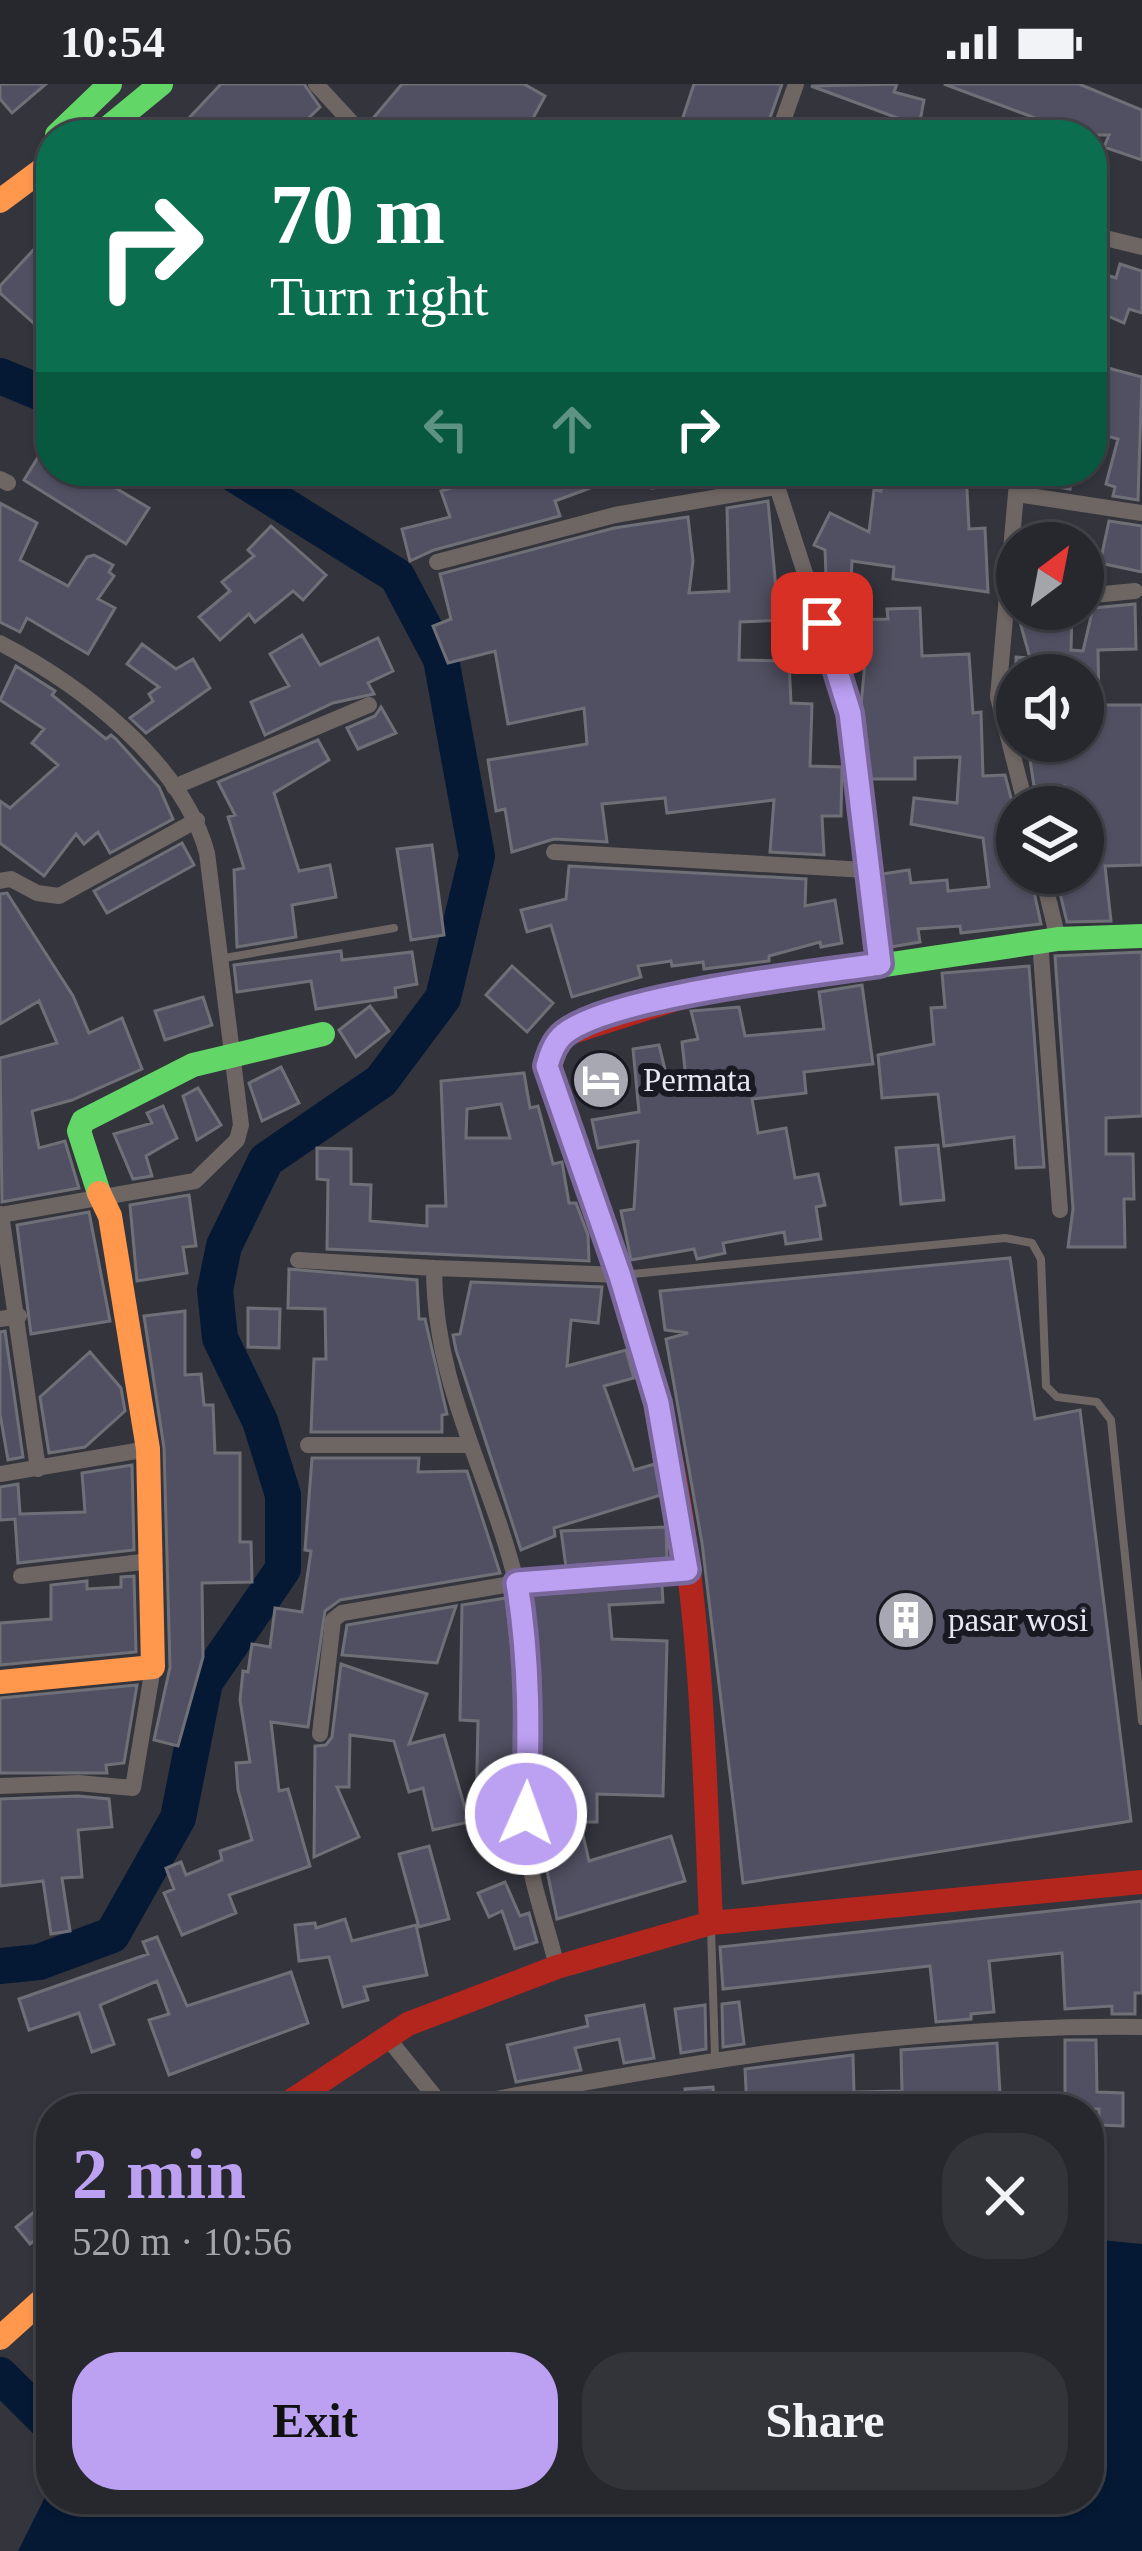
<!DOCTYPE html>
<html lang="en">
<head>
<meta charset="utf-8">
<style>
  body { margin:0; font-family:Georgia,serif; background:#33333a; color:#f1f3f6; height:100vh; display:flex; flex-direction:column; font-size:45px; white-space:nowrap }
  * { box-sizing:border-box; margin:0 }
  p { font-size:39px; color:#a4a5aa }
  .icon { flex:none; width:66px; height:66px; fill:none; stroke:currentColor; stroke-width:2; stroke-linecap:round; stroke-linejoin:round }
  .map { position:relative; flex:1; overflow:hidden }
  .panel { position:absolute; left:36px; top:2010px; width:1068px; height:420px; display:flex; flex-direction:column; background:#27272e; border-radius:48px; box-shadow:0 3px 9px #0004,0 0 0 3px #43444a }
  .panel>* { flex:none }
  .guide { position:absolute; left:36px; top:36px; width:1071px; height:366px; border-radius:48px; box-shadow:0 3px 9px #0004,0 0 0 3px #43444a; background:#0b6e4f; color:#fff; overflow:hidden }
  .needle { width:78px; rotate:32deg }
  .buttons { position:absolute; left:996px; top:438px; display:grid; gap:24px }
  .buttons a { display:grid; place-items:center; width:108px; height:108px; border-radius:50%; background:#27272e; box-shadow:0 3px 9px #0004,0 0 0 3px #43444a; font-size:60px }
  .pin { position:absolute; display:grid; place-items:center; width:102px; height:102px; color:#fff; margin:-51px; border-radius:24px; box-shadow:0 6px 18px #0006 }
  .me { position:absolute; width:132px; margin:-66px; rotate:2deg; stroke-linejoin:round; filter:drop-shadow(0 0 9px #0008) }
  .turn { display:flex; align-items:center; gap:42px; height:252px; padding:0 36px; font-size:54px }
  .turn .icon { width:156px; height:156px; stroke-width:2.5 }
  .turn b { display:block; font-size:84px; line-height:102px }
  .lanes { display:flex; align-items:center; height:114px; padding:0 36px; background:#0003; justify-content:center; gap:60px; direction:ltr }
  .lanes .off { opacity:.35 }
  .round { display:grid; place-items:center; flex:none; width:126px; height:126px; border-radius:48px; background:#33333a }
  .summary { display:flex; align-items:center; justify-content:space-between; height:204px; padding:0 36px }
  h1 { font-size:72px; font-weight:600; line-height:90px; color:#bca0f2 }
  .primary-button { display:flex; gap:24px; margin-top:auto; padding:24px 36px }
  .primary-button a { flex:1; height:138px; border-radius:48px; background:#bca0f2; color:#111; font-size:48px; font-weight:600; line-height:138px; text-align:center }
  .primary-button a+a { background:#33333a; color:#f1f3f6 }
  .status { display:flex; justify-content:space-between; align-items:center; height:84px; padding:0 60px; background:#27272e; direction:ltr }
  .status svg { height:33px; fill:currentColor }
  .map>svg:first-child { display:block }
</style>
</head>
<body>
<div class="status"><b>10:54</b><svg viewBox="0 0 49 12"><path d="M0 12V9h3v3zM5 12V6h3v6zM10 12V3h3v9zM15 12V0h3v12zM26 1h20v11H26zM47 4h2v5h-2z"/></svg></div>
<div class="map">
<svg width="1142" height="2467" viewBox="0 0 1142 2467">
  <rect width="100%" height="100%" fill="#34343d"/>
  <!-- water -->
  <path fill="#051934" d="M1089 2155 1142 2160V2467H18L51 2401V2415H1089Z"/>
  <g fill="none" stroke-linecap="round" stroke-linejoin="round">
    <!-- river -->
    <path stroke="#051934" stroke-width="36" d="M0 292 51 313
      M0 1882 39 1878 112 1851 178 1734 205 1598 283 1485V1411L260 1337 220 1254 215 1206 224 1162 266 1076 381 997 443 914 477 772 441 575 397 492 229 387
      M0 2291 51 2342"/>
  </g>
  <!-- building -->
  <path fill="#515062" stroke="#6f7077" stroke-width="3" fill-rule="evenodd" d="M0 0H46L12 29 0 15Z
    M221 0H304L320 23 291 51H173Z
    M402 0H524L545 12 524 51H384L369 39Z
    M694 0H782L764 51H677Z
    M897 0 894 8 924 16 919 42 811 2Z
    M944 0H1079L1142 26V76L1104 63 1109 51H1064L1034 44 1038 35Z
    M51 147V231L39 244 0 209V202Z
    M1120 180 1142 187V229L1129 225 1124 239 1092 225V186L1116 194Z
    M1108 284 1142 293 1138 416 1113 412 1115 403 1106 400 1118 355 1092 348Z
    M51 352V387H87L149 424 126 460 24 396Z
    M507 387 631 389 555 417 560 432 434 466 410 477 402 445 450 433 441 407Z
    M650 387H701L702 398 652 404Z
    M884 387H966L969 445 985 444 988 508 893 495 894 483 852 477 850 518 827 517 825 466 814 461 830 429 869 448 874 406 881 407Z
    M1032 387H1072L1070 405 1030 399Z
    M768 417 776 505 784 504 786 536 740 538 739 576 789 577 791 619 812 620 810 682 842 683 841 732H822L824 771 770 768 774 716 667 729 665 714 602 720 607 758 554 755 512 768 505 725 496 727 488 676 587 660 584 624 508 640 495 567 448 579 433 542 451 535 440 490 614 444 688 433 693 477 689 509 729 507 727 424Z
    M0 419 37 439 20 476 68 502 87 473 94 471 113 481 109 488 114 492 98 515 115 524 88 570 27 534 20 548 0 538Z
    M1109 437 1142 442V488L1100 479Z
    M271 442 326 491 303 516 293 507 255 538 249 530 220 556 199 533 230 507 222 498 254 472 248 466Z
    M1135 520 1136 565 1098 566 1099 621H1142V781L1105 782 1111 837 1067 838 1055 789H1083V723H1069L1065 702H1034L1028 663 1083 664V591H1016V573L1030 574 1018 531 1072 529 1071 566 1083 567 1093 524Z
    M920 524 922 572 969 570 973 629 981 628 983 692 1005 691 1015 729 1017 789H1030L1041 840 961 849 960 842 918 845 920 858 891 863 882 790 909 786 911 799 947 796 948 807 989 803 983 754 911 740 914 714 957 719 960 673 915 674V695H871L861 621 866 568H850L849 536 888 535 887 525Z
    M302 551 320 581 378 554 393 587 368 599 374 610 333 619 265 651 251 618 289 602 270 570Z
    M142 560 176 585 193 575 210 604 146 649 130 634 153 617 149 610 159 603 127 580Z
    M16 582 55 607 52 611 106 655 111 651 116 655 159 703 173 735 110 769 98 748 84 760 76 750 44 792 0 759V717L10 724 58 681 32 659 44 645 0 616Z
    M381 623 396 649 358 665 347 644 375 632Z
    M318 656 329 676 274 709 299 787 330 781 336 813 292 821 296 853 237 863 234 786 244 784 228 733 235 731 218 698Z
    M182 759 194 781 107 829 94 807Z
    M432 761 444 851 411 856 397 765Z
    M569 782 806 795 805 822 835 816 842 859 821 863 820 858 769 872V877L720 883 704 885 703 878 672 882 671 877 638 882 641 893 572 913 551 841 527 848 521 826 566 815Z
    M7 809 73 912 89 949 122 934 142 985 72 1016 32 1027 39 1064 65 1057 79 1104 2 1118 0 974 57 959 39 917 0 940V810Z
    M341 867 342 876 412 868 417 900 395 904 396 913 316 925 311 897 237 908 234 881Z
    M1142 868V1032L1106 1034V1070H1133L1134 1115H1124L1125 1163H1068L1073 1125 1055 872Z
    M512 882 553 919 527 948 486 911Z
    M1029 882 1044 1083 1016 1084 1014 1053 944 1062 938 1010 882 1014 878 971 934 960 931 924 945 923 942 889Z
    M862 901 873 980 804 988 806 1009 752 1015 758 1049 786 1044 795 1094 818 1090 825 1121 816 1123 821 1155 786 1160 784 1148 723 1159 725 1169 697 1175 694 1165 631 1176 621 1127 634 1125 638 1057 598 1064 592 1036 639 1028 633 965 659 961 670 1006 687 1003 682 958 698 955 691 927 739 923 745 952 824 945 819 908Z
    M203 913 212 941 165 956 155 927Z
    M370 922 389 947 356 973 339 946Z
    M281 983 299 1019 262 1037 249 999Z
    M524 989 530 1024 538 1022 553 1080 562 1078 569 1119H576L588 1151 589 1177 327 1165 328 1096 317 1095V1064L351 1065V1100L371 1101 370 1137 427 1142V1122H446L441 997ZM501 1020 510 1054H466L467 1025Z
    M198 1004 221 1041 197 1056 183 1012Z
    M163 1022 177 1054 146 1072 152 1092 133 1095 114 1050 152 1039 147 1029Z
    M938 1061 944 1116 901 1120 896 1064Z
    M189 1111 196 1162 183 1163 187 1189 137 1197 130 1121Z
    M89 1128 110 1237 31 1250 17 1141Z
    M1010 1174 1035 1335 1080 1326 1131 1737 743 1799 702 1459 666 1255 688 1249 665 1246 660 1207Z
    M289 1185 417 1196 419 1235H425L447 1330 442 1331V1348H311L314 1275H326L325 1225 288 1224Z
    M471 1198 602 1203 598 1239 571 1236 567 1282 626 1266 634 1294 604 1302 634 1386 655 1380 661 1411 554 1444 555 1452 521 1466 456 1266 453 1251 460 1250Z
    M248 1224 280 1225 279 1264 248 1263Z
    M185 1227V1291L201 1290 204 1321H213L215 1369H240V1458H251L252 1498 202 1499 203 1573 178 1662 154 1656 170 1583 164 1364 144 1232Z
    M5 1247 23 1373 8 1376 0 1330V1248Z
    M90 1268 121 1304 125 1327 85 1363 49 1369 40 1313Z
    M312 1374H419L418 1388 467 1387 500 1489 340 1516 325 1527 308 1643 271 1638 279 1707 288 1705 310 1782 229 1811 236 1829 182 1851 164 1809 174 1805 166 1784 181 1778 186 1791 222 1776 220 1767 252 1756 238 1706 236 1679 250 1678 240 1616 243 1587 248 1588 252 1560 270 1563 275 1524 302 1528 311 1467 305 1466Z
    M132 1381 134 1466 18 1479 15 1435 0 1436V1403L18 1400 20 1430 85 1428 82 1389Z
    M666 1443 667 1475 566 1483 561 1447Z
    M134 1492 136 1568 0 1581V1539L51 1535V1501L87 1497V1505L121 1503V1493Z
    M662 1501 663 1518 609 1521 612 1555 667 1557 663 1712 597 1710V1738H580L589 1777 671 1752 685 1797 557 1835 539 1748 540 1594 532 1511Z
    M506 1514 515 1594 513 1733 476 1731 478 1637 460 1636 462 1521Z
    M456 1522 437 1579 342 1571 347 1541Z
    M341 1580 427 1610 409 1660 444 1651 469 1738 433 1746 423 1704 409 1708 394 1657 350 1651 349 1703H337L359 1753 314 1773 315 1662 326 1661 332 1653Z
    M137 1601 124 1679 106 1681 107 1689H0V1614Z
    M78 1712 109 1715 112 1743 78 1746 82 1793 62 1794 70 1847 51 1850 43 1797 0 1802V1715Z
    M429 1762 449 1835 419 1843 399 1770Z
    M505 1798 520 1832 529 1829 537 1858 515 1865 502 1827 489 1833 478 1809Z
    M1142 1817V1909H1135V1930H1112V1922L1065 1925 1062 1869 989 1877 994 1928 971 1930V1935L936 1938 930 1882 723 1905 720 1863Z
    M345 1835 352 1857 416 1841 427 1891 364 1903 368 1916 343 1923 329 1873 299 1877 295 1841 315 1839 316 1844Z
    M157 1853 187 1922 291 1888 308 1939 169 1991 149 1936 169 1930 157 1897 100 1921 114 1960 92 1968 79 1929 29 1946 19 1915 148 1870 143 1858Z
    M739 1918 744 1960 723 1963 722 1920Z
    M644 1921 654 1974 624 1979 619 1955 575 1964 581 1986 516 1998 507 1961 588 1942 586 1932Z
    M705 1921 706 1965 681 1969 675 1925Z
    M1065 1956H1096L1097 2008 1123 2009V2042L1099 2041V2025H1065Z
    M997 1959 1001 2025H816L815 2014 777 2016V2024L747 2025 745 1985 853 1971 854 2008 902 2007 901 1966Z
    M713 2003 715 2025H687L685 2005Z
    M51 2114V2143L30 2160 16 2143Z"/>
  <g fill="none" stroke-linecap="round" stroke-linejoin="round">
    <!-- lane -->
    <path stroke="#6e6663" stroke-width="8" d="M219 875 394 844
      M622 1191 1005 1154 1032 1159 1041 1175 1046 1302 1057 1313 1097 1318 1111 1336 1142 1637
      M711 1844 715 1973"/>
    <!-- street -->
    <path stroke="#6e6663" stroke-width="16" d="M316 0 363 51
      M778 51 796 0
      M1101 153 1142 163
      M772 387 850 629 880 880
      M1018 387 998 613 1026 723
      M0 395 8 399
      M1016 410 1142 429
      M437 478 615 431 776 403
      M1083 512 1135 507
      M0 559C81 601 182 678 207 769L241 1041 237 1056 195 1097 0 1131
      M174 703 369 621
      M554 768 866 786
      M1042 789 1058 855
      M0 797 11 795 37 809 59 812 197 736
      M1040 857 1060 1126
      M1 1130 38 1385
      M298 1176 434 1184C434 1304 490 1389 517 1501 537 1584 521 1666 526 1749 528 1793 547 1840 557 1883
      M434 1184 620 1191
      M0 1235 19 1232
      M308 1361H467
      M0 1390 148 1365
      M21 1492 151 1477
      M320 1650 333 1536 342 1529 517 1499 687 1486
      M0 1702 78 1699 133 1704 153 1583
      M386 1952 436 2014 465 2021C692 1977 910 1940 1142 1943"/>
    <!-- fast -->
    <path stroke="#63d668" stroke-width="24" d="M57 51 110 0
      M99 51 161 0
      M692 910 1058 855 1142 852
      M99 1109 79 1047 83 1037 193 981 323 950"/>
    <!-- slow -->
    <path stroke="#ff974d" stroke-width="24" d="M0 117 51 79
      M0 1598 153 1583 148 1365 110 1132 99 1109
      M0 2254 51 2208"/>
    <!-- jam -->
    <path stroke="#b3261e" stroke-width="24" d="M692 910 563 951 550 971V999C598 1130 651 1262 676 1401 702 1545 705 1693 711 1839
      M279 2025 408 1940 557 1883 711 1839 1142 1798"/>
  </g>
  <g fill="none" stroke-linecap="round" stroke-linejoin="round">
    <defs>
      <path id="route" d="M526 1730C529 1652 530 1577 517 1499L687 1486 658 1319 620 1192 547 982C550 971 554 958 564 950 611 912 813 890 880 880L850 629 822 539"/>
    </defs>
    <!-- route casing -->
    <use href="#route" stroke="#7a689d" stroke-width="30"/>
    <!-- route -->
    <use href="#route" stroke="#bca0f2" stroke-width="21"/>
  </g>
  <!-- icons -->
  <defs>
    <symbol id="hotel-disc" viewBox="-11 -11 22 22"><circle r="9.5" fill="#a8a8b3" stroke="#191a21"/><path d="M-6-4.5h1.5V1H6V5H4.5V3h-9V5H-6ZM-4 0a1.8 1.8 0 1 1 3.6 0ZM.5 0V-2.5h3Q6-2.5 6 0Z" fill="#fff"/></symbol>
    <symbol id="building-disc" viewBox="-11 -11 22 22"><circle r="9.5" fill="#a8a8b3" stroke="#191a21"/><path d="M-4-6H4V6H1V3H-1V6H-4ZM-2.5-4.3h1.7v1.8h-1.7ZM.8-4.3h1.7v1.8H.8ZM-2.5-1h1.7V.8h-1.7ZM.8-1h1.7V.8H.8Z" fill="#fff"/></symbol>
  </defs>
  <g fill-rule="evenodd">
    <use href="#hotel-disc" x="568" y="963" width="66" height="66"/>
    <use href="#building-disc" x="873" y="1503" width="66" height="66"/>
  </g>
  <g text-anchor="middle" dominant-baseline="central" stroke-width="12" stroke-linejoin="round" paint-order="stroke">
    <!-- poi labels -->
    <g font-size="33" fill="#e6e7f2" stroke="#191a21" text-anchor="start">
      <text x="643" y="996">Permata</text>
      <text x="948" y="1536">pasar wosi</text>
    </g>
  </g>
</svg>
<div class="buttons">
<a><svg class="needle" viewBox="-14 -14 28 28"><path d="M0-13l5 13h-10z" fill="#e53935"/><path d="M0 13l5-13h-10z" fill="#a4a5aa"/></svg></a>
<a><svg class="icon" aria-label="sound" viewBox="0 0 24 24"><path d="M4 9h4l5-4v14l-5-4H4zM17 9q2 3 0 6"/></svg></a>
<a><svg class="icon" aria-label="layers" viewBox="0 0 24 24"><path d="M12 4l9 5-9 5-9-5zM3 14l9 5 9-5"/></svg></a>
</div>
<div class="pin" style="left:822px;top:539px;background:#d93025"><svg class="icon" aria-label="arrive" viewBox="0 0 24 24"><path d="M6 21V4h12l-3 4 3 4H6"/></svg></div>
<svg class="me" style="left:526px;top:1730px" viewBox="-20 -20 40 40"><circle r="17" fill="#bca0f2" stroke="#fff" stroke-width="3"/><path d="M0-11L8 9 0 5-8 9z" fill="#fff"/></svg>
<div class="guide">
<div class="turn"><svg class="icon" aria-label="right" viewBox="0 0 24 24"><path d="M7 20v-9h11M14 6l5 5-5 5"/></svg><div><b>70 m</b>Turn right</div></div>
<div class="lanes"><svg class="icon off" aria-label="left" viewBox="0 0 24 24"><path d="M17 20v-9H6M10 6l-5 5 5 5"/></svg><svg class="icon off" aria-label="ahead" viewBox="0 0 24 24"><path d="M12 20V5M6 11l6-6 6 6"/></svg><svg class="icon" aria-label="right" viewBox="0 0 24 24"><path d="M7 20v-9h11M14 6l5 5-5 5"/></svg></div>
</div>
<section class="panel">
<div class="summary"><div><h1>2 min</h1><p>520 m · 10:56</p></div><a class="round"><svg class="icon" aria-label="close" viewBox="0 0 24 24"><path d="M6 6l12 12M18 6L6 18"/></svg></a></div>
<div class="primary-button"><a>Exit</a><a>Share</a></div>
</section>
</div>
</body>
</html>
